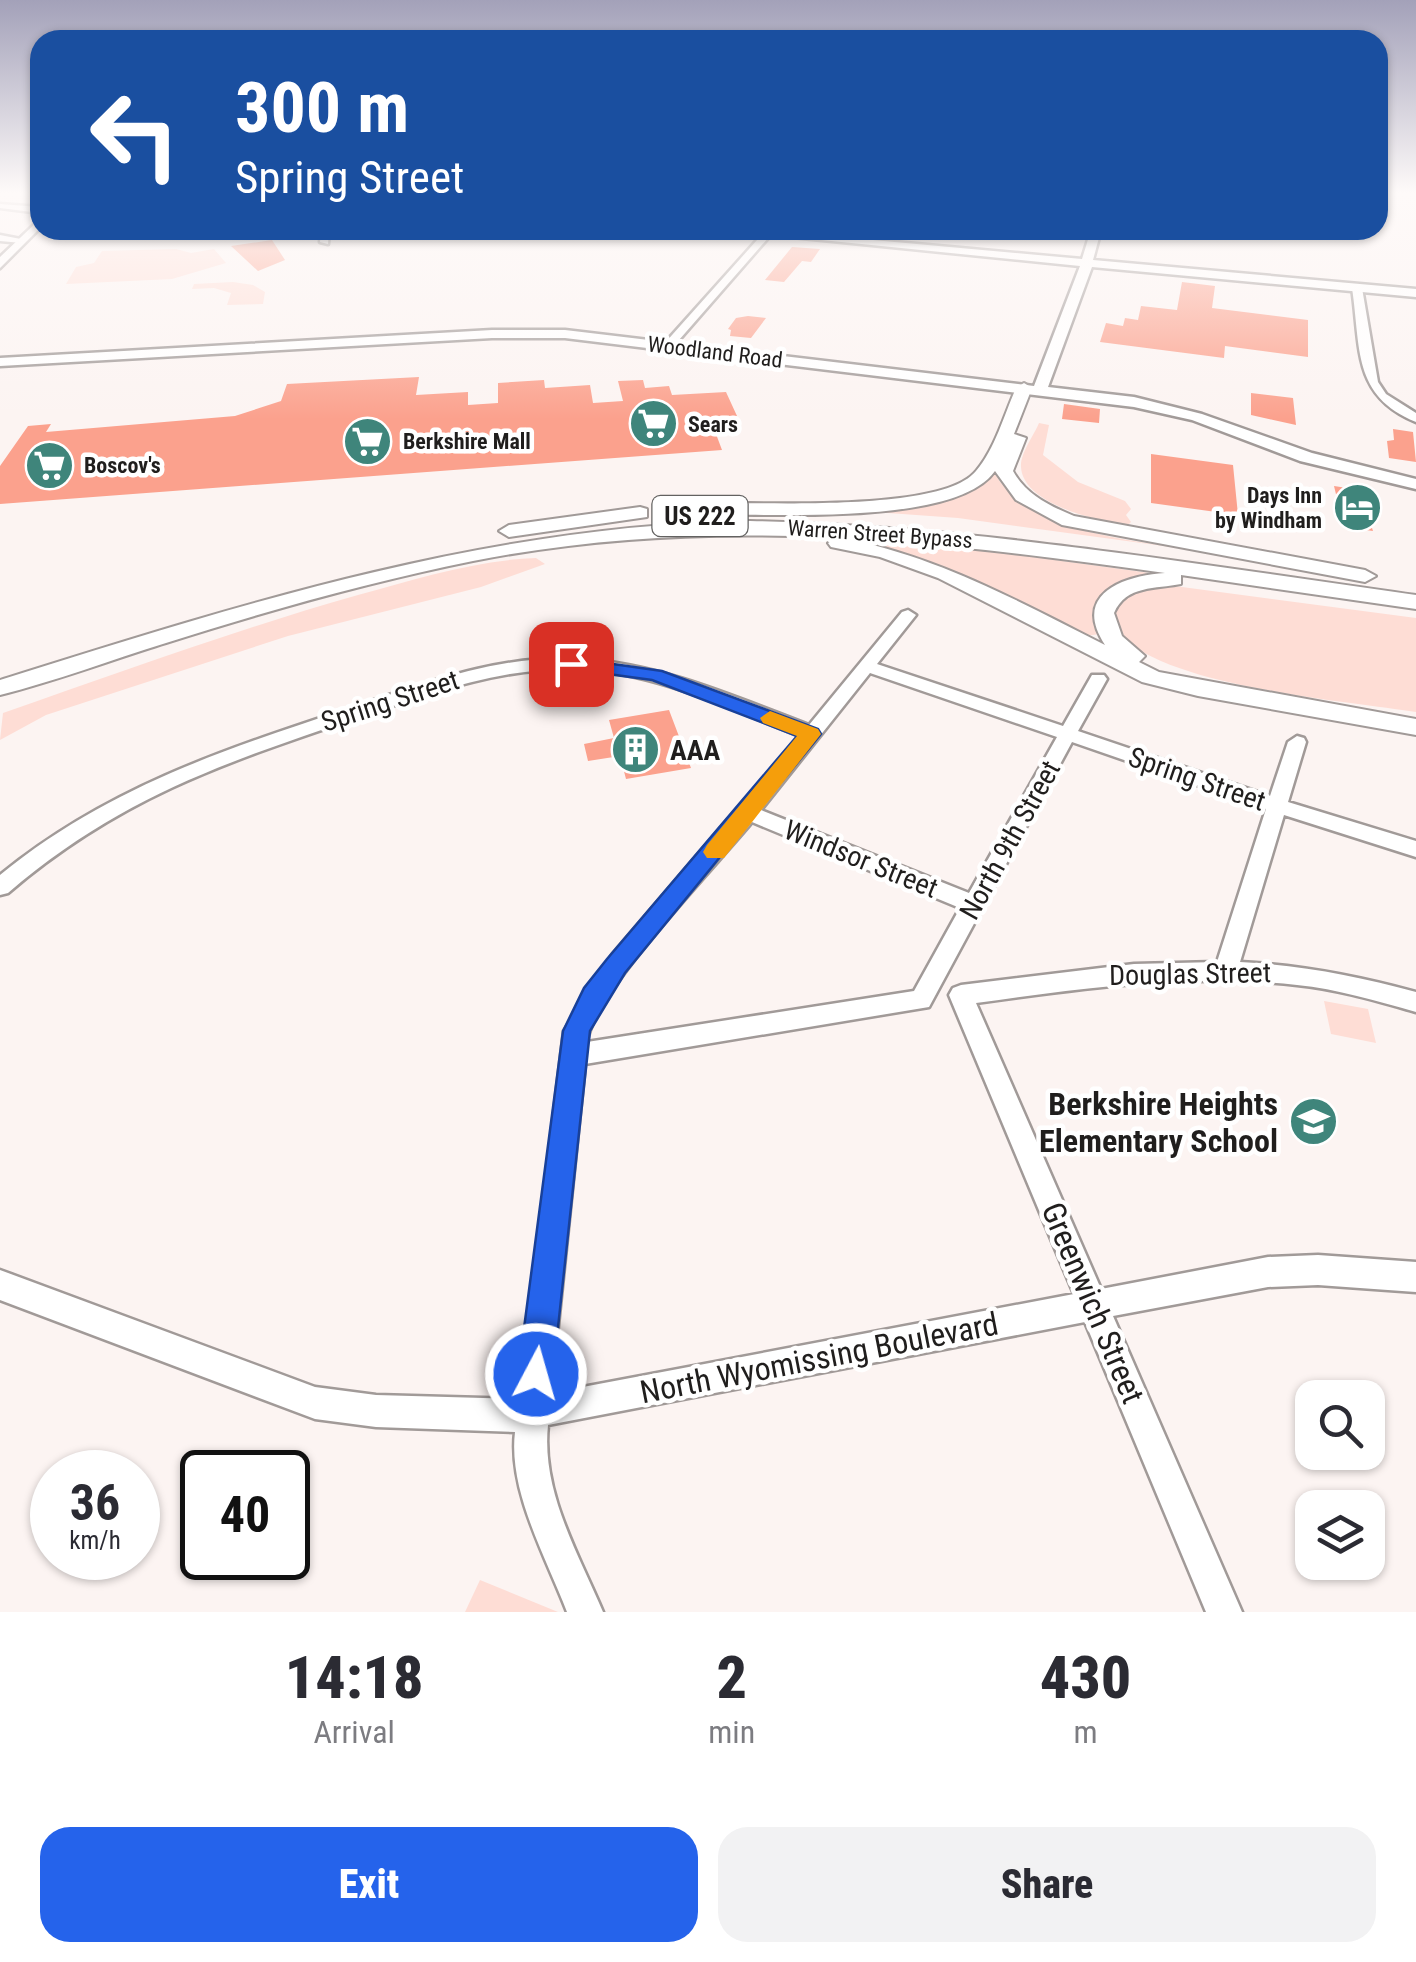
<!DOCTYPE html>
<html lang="en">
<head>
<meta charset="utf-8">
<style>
  body { margin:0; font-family:"Roboto Condensed",sans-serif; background:#f2f2f3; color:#2b2b33; height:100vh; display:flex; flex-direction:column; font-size:38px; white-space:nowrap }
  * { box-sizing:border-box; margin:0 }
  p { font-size:32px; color:#7c7c81 }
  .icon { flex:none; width:55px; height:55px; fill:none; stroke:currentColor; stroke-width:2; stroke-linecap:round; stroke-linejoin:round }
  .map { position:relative; height:1612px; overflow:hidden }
  .details { display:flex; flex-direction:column; background:#fff; flex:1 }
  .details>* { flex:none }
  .hud { position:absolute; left:30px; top:30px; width:1358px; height:210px; border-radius:30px; box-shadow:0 2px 8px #0004; background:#1a4fa0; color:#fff; overflow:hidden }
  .fabs { position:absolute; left:1295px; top:1380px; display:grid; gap:20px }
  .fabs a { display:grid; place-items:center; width:90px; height:90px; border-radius:20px; background:#fff; box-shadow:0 2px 8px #0004; font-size:50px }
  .speed { position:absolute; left:30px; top:1450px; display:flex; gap:20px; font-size:50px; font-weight:700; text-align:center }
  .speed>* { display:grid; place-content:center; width:130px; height:130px; border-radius:50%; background:#fff; box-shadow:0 2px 8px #0004; line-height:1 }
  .speed small { font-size:25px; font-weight:400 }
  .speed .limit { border:5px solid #111; border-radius:15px; background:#fff; color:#111 }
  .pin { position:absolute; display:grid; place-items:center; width:85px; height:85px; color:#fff; margin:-42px; border-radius:20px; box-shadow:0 5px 15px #0006 }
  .me { position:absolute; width:110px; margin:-55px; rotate:6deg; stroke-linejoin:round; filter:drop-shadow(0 0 8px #0008) }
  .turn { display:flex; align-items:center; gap:35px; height:210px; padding:0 40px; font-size:45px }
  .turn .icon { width:130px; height:130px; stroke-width:2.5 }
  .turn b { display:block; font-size:70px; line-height:85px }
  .eta { display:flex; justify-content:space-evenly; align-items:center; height:170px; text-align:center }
  .eta b { font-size:60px; font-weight:800; line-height:70px }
  .cta { display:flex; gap:20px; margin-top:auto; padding:20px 40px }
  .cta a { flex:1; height:115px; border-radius:30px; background:#2563eb; color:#fff; font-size:40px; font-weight:800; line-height:115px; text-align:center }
  .cta a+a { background:#f2f2f3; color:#2b2b33 }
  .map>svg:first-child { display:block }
</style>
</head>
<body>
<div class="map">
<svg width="1416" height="1612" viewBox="0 0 1416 1612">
  <rect width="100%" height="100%" fill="#fcf4f2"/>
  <!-- green -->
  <path fill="#feddd5" d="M176 249 191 253 214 249 226 263 172 279 66 284 76 267 94 263 102 251Z
    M233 282 253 285 265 292 263 304 227 305 231 293 214 288 192 289 194 284Z
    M1039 423 1049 425 1043 455 1078 482 1125 501 1131 509 1126 515 1131 522 1127 526C1098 520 1023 505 1021 467 1020 454 1034 435 1039 423Z
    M995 474C1031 537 1150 542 1215 553L958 518 818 508C878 508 948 517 995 474Z
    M858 538 920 541 1164 575C1128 578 1078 585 1100 634L1078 637 859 544Z
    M536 558 545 564 481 587 288 636 46 715 0 740 3 713C121 672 238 629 358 595 415 579 477 560 536 558Z
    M1167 585 1416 618V712C1341 700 1165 687 1117 632L1114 610 1133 593Z
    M1324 1001 1368 1009 1376 1043 1331 1034Z
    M480 1580 558 1612H465Z"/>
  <!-- building -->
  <path fill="#fba18d" d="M272 240 285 260 258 271 231 246Z
    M792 247 820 249 811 262 802 261 784 282 765 280Z
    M1182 282 1215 286 1212 308 1308 320V357L1225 346 1224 358 1100 342 1106 323 1123 326 1125 318 1138 320 1141 306 1177 310Z
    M748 316 766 318 751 338 730 336 731 330 728 329 736 318Z
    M419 377 416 395 468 392V405L498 403V383L544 380 545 388 590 385 593 403 623 401 618 381 643 380 645 388 669 386 672 395 726 392 737 416 710 418 722 450 0 504V466L28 426 51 424 46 432 235 416 281 401 287 384Z
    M1251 393 1293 398 1296 425 1251 415Z
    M1064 404 1100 409 1099 423 1062 419Z
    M1393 429 1413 432 1416 462 1389 458 1387 441 1394 440Z
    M1151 454 1233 465 1238 515 1151 503Z
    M1334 486 1360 490 1373 531 1344 527Z
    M669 710 691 768 626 779 620 756 588 761 584 744 614 738 609 720Z"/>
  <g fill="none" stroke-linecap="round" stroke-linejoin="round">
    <defs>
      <path id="minor" d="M0 204 40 207V213L0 208Z
        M321 230H329L328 244 320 242Z
        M766 230H775L672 348H664V344Z
        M0 235 26 240 22 243 0 241Z
        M1357 285 1362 288 1378 382 1386 394 1416 413V422C1352 396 1361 348 1352 288Z
        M908 610 916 615 877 664 1063 726 1092 675H1104L1107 679 1078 731 1270 796 1288 742 1297 736 1304 738 1306 742 1288 802 1416 841V857L1284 815 1240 962C1301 965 1358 976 1416 992V1012C1377 1001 1337 989 1297 985 1189 973 1083 988 976 1003L1101 1289 1268 1257 1318 1255 1416 1262V1292L1318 1285 1268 1287 1113 1316 1242 1612H1206L1085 1322 548 1425C541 1491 578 1553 603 1612H567C546 1557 508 1491 515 1432L376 1427 315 1419 0 1300V1270L315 1387 376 1395 519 1399 564 1031 612 955 800 736C728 708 655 672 577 669 500 667 428 694 357 718 221 764 119 798 8 893L0 895V875C105 789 220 751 347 709 423 684 502 653 584 659 663 665 735 697 809 725L902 612ZM870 673 1057 737 969 893 761 810ZM1072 742 1266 809 1217 962 1134 964 961 985 953 988 949 995 1074 1294 551 1393 585 1064 929 1007ZM752 822 960 908 914 991 587 1042C592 994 716 866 752 822Z"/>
      <path id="major" d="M40 219V228L0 268V257Z
        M722 230H763L1082 259 1091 230H1101L1093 260 1416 289V297L1092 267 1048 387 1134 397 1202 414 1312 453 1416 479V489L1300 461 1192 420 1134 407 565 338H492L0 366V358L492 330H565L1034 386 1080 266Z"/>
      <path id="highway" d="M1024 383 1032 388 1014 434 1026 438 1013 471C1026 495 1050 506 1074 516L1365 570 1376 576 1365 582 1062 525 1016 500 995 471C956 526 778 513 713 515L703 509 713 503C767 502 943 512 976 471 995 449 1004 415 1016 388Z
        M640 507 647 509V517L509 537 499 531 509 525Z
        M750 521C973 526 1195 564 1416 595V609L1181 575V584C1156 589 1126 585 1114 613L1122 636 1145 656 1139 662 1159 672 1416 719V735L1198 696 1142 682 938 578 880 557 831 547 828 543 838 537C937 556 1016 600 1105 645 1072 595 1121 576 1165 573 927 540 712 514 473 561 369 582 267 611 166 643 111 660 56 681 0 695V680C245 603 490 525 750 521Z"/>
    </defs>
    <!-- minor casing -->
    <use href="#minor" stroke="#a19a98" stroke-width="5"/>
    <!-- major casing -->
    <use href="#major" stroke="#a19a98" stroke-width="5"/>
    <!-- highway casing -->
    <use href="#highway" stroke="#a19a98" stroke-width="4"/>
    <!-- minor -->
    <use href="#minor" fill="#fff" fill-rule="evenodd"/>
    <!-- major -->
    <use href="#major" fill="#fff" fill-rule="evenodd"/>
    <!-- highway -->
    <use href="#highway" fill="#fff" fill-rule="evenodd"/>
  </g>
  <!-- sky -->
  <linearGradient id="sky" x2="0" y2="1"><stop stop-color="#a3a1b9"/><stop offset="0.46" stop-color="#fefaf9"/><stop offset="1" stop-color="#fefaf9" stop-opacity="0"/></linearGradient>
  <rect width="1416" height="419" fill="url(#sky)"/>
  <!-- route -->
  <path fill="#2563eb" stroke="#184099" stroke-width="2.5" d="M571 658 662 671 818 729 821 734 625 973 590 1031 553 1374 548 1387 536 1392 523 1387 518 1374 563 1031 584 988 607 959 797 736 652 680 564 668 561 664Z"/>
  <!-- slow -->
  <path fill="#f59e0b" d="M770 711 818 729 821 734 724 858H707L703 852 707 845 797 736 763 723 760 718Z"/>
  <!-- icons -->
  <defs>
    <symbol id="supermarket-disc" viewBox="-11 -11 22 22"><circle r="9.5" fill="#3f857b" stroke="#fff"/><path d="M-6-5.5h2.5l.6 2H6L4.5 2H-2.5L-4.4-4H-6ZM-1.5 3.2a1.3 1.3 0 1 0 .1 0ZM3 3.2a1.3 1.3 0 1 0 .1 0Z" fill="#fff"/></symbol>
    <symbol id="hotel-disc" viewBox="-11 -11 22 22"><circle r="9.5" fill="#3f857b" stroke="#fff"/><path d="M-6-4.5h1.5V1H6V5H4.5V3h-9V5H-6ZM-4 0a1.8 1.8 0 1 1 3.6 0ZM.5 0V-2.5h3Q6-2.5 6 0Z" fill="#fff"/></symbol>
    <symbol id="building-disc" viewBox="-11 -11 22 22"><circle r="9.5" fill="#3f857b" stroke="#fff"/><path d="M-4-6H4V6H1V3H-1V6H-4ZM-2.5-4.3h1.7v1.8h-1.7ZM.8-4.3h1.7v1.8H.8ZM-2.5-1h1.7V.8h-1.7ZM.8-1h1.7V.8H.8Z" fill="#fff"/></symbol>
    <symbol id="school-disc" viewBox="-11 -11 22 22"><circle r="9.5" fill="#3f857b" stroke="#fff"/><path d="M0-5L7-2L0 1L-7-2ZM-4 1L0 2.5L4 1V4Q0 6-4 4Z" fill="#fff"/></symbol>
  </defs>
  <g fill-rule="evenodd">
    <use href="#supermarket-disc" x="626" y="396" width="55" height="55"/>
    <use href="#supermarket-disc" x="340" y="414" width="55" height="55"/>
    <use href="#supermarket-disc" x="22" y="438" width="55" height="55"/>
    <use href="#hotel-disc" x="1330" y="480" width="55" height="55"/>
    <use href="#building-disc" x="608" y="722" width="55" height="55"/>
    <use href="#school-disc" x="1286" y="1094" width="55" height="55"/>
  </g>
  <g text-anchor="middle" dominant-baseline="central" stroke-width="9" stroke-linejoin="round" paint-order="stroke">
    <!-- far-street labels -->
    <g font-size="22" fill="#201e1d" stroke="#fff">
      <text transform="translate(715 352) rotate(7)">Woodland Road</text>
      <text transform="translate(880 534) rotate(4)">Warren Street Bypass</text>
    </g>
    <!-- far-poi labels -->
    <g font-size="22" font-weight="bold" fill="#201e1d" stroke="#fff" text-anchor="start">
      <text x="688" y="424">Sears</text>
      <text x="403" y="441">Berkshire Mall</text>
      <text x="84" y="465">Boscov's</text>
      <text x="1322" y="495" text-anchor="end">Days Inn<tspan x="1322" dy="25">by Windham</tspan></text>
    </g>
    <!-- shield labels -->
    <rect fill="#fff" stroke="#636261" stroke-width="2.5" x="652.5" y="496" width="95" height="40" rx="8"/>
    <g font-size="25" font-weight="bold" fill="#201e1d">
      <text x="700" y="516">US 222</text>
    </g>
    <!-- street labels -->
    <g font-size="28" fill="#201e1d" stroke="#fff">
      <text transform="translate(390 701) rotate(-18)">Spring Street</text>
      <text transform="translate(1197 779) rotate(19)">Spring Street</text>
      <text transform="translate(1010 840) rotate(-61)">North 9th Street</text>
      <text transform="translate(861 859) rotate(22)">Windsor Street</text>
      <text transform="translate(1190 974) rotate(-1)">Douglas Street</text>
    </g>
    <!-- poi labels -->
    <g font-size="28" font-weight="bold" fill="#201e1d" stroke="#fff" text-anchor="start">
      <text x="670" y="750">AAA</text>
    </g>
    <!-- near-poi labels -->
    <g font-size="32" font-weight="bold" fill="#201e1d" stroke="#fff" text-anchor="end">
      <text x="1278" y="1104">Berkshire Heights<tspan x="1278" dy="37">Elementary School</tspan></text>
    </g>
    <!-- near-street labels -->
    <g font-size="32" fill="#201e1d" stroke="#fff">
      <text transform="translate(1093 1303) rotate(67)">Greenwich Street</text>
      <text transform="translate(819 1358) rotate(-11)">North Wyomissing Boulevard</text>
    </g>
  </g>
</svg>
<div class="fabs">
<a><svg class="icon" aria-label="search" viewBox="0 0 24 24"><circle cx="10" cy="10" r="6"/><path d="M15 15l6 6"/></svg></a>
<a><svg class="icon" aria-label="layers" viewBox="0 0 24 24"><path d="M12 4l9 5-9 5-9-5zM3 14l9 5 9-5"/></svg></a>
</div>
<div class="speed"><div>36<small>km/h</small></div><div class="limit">40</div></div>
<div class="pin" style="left:571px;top:664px;background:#d93025"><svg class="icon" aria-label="arrive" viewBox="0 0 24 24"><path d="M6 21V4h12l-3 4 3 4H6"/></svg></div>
<svg class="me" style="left:536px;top:1374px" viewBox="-20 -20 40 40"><circle r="17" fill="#2563eb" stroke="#fff" stroke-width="3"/><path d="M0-11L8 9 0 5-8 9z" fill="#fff"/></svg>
<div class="hud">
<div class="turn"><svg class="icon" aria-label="left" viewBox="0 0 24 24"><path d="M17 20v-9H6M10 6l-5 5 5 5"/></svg><div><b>300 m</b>Spring Street</div></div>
</div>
</div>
<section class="details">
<div class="eta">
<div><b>14:18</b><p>Arrival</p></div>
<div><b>2</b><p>min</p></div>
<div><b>430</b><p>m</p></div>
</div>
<div class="cta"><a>Exit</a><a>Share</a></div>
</section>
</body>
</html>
